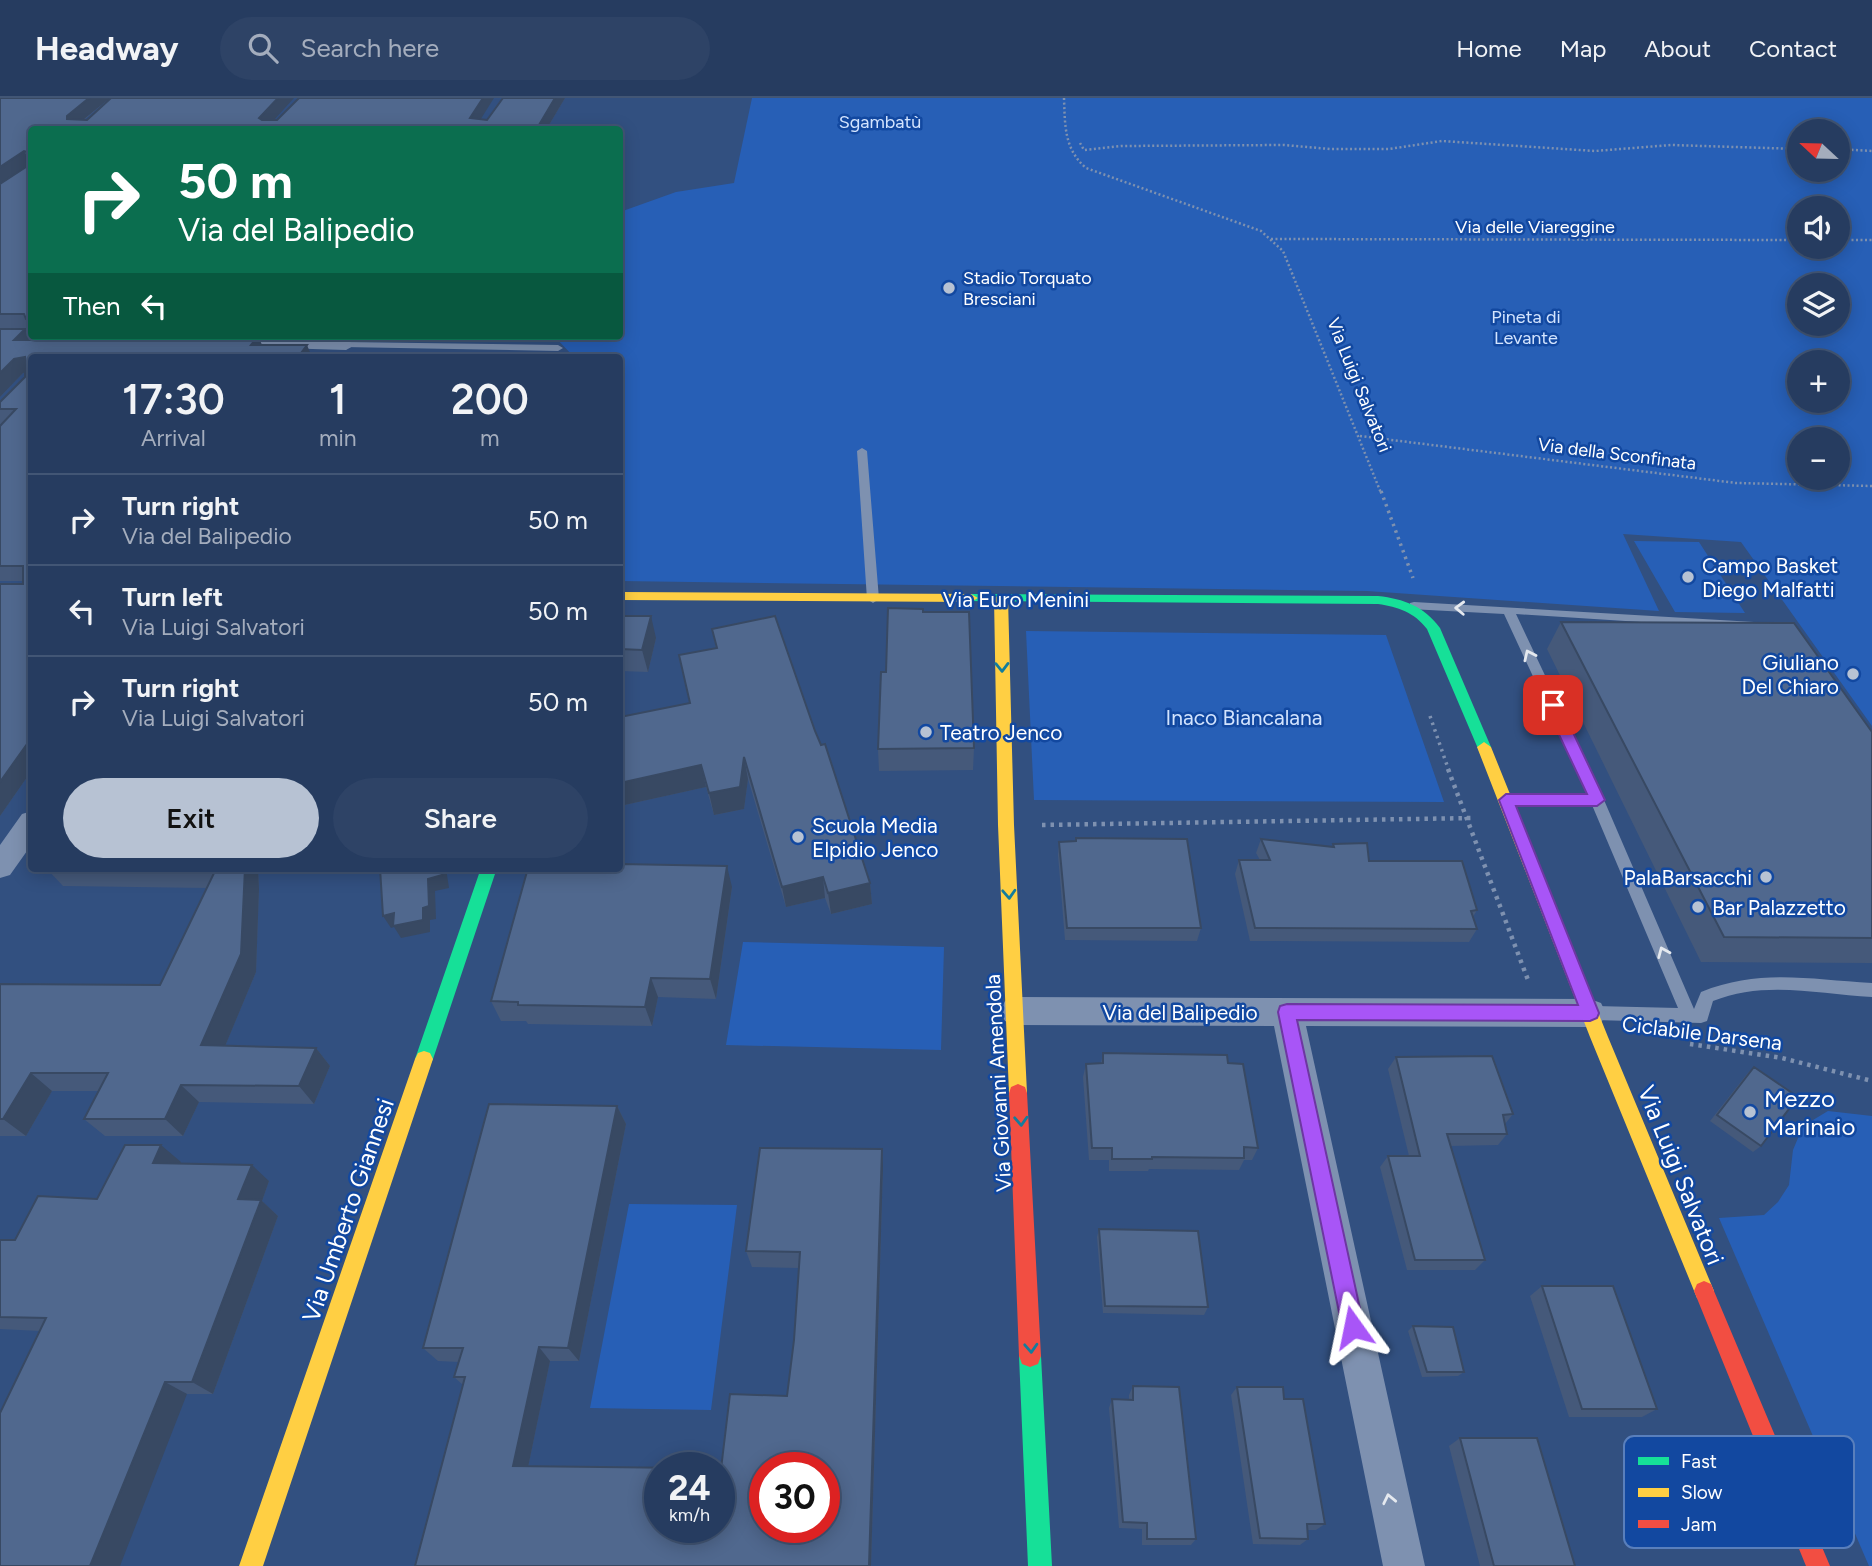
<!DOCTYPE html>
<html lang="en">
<head>
<meta charset="utf-8">
<style>
  body { margin:0; font-family:Figtree,sans-serif; background:#2e4366; color:#f1f3f6; height:100vh; display:flex; flex-direction:column; font-size:26px; white-space:nowrap }
  * { box-sizing:border-box; margin:0 }
  p { font-size:23px; color:#a4adbd }
  .icon { flex:none; width:38px; height:38px; fill:none; stroke:currentColor; stroke-width:2; stroke-linecap:round; stroke-linejoin:round }
  .map { position:relative; flex:1; overflow:hidden }
  .side { position:absolute; left:28px; top:256px; width:595px; height:518px; display:flex; flex-direction:column; background:#263c60; border-radius:7px; box-shadow:0 4px 18px #0003,0 0 0 2px #425675 }
  .side>* { flex:none }
  .guide { position:absolute; left:28px; top:28px; width:595px; height:214px; border-radius:7px; box-shadow:0 4px 18px #0003,0 0 0 2px #425675; background:#0b6e4f; color:#fff; overflow:hidden }
  .needle { width:46px; rotate:292deg }
  .buttons { position:absolute; left:1787px; top:21px; display:grid; gap:14px }
  .buttons a { display:grid; place-items:center; width:63px; height:63px; border-radius:50%; background:#263c60; box-shadow:0 4px 18px #0003,0 0 0 2px #425675; font-size:35px }
  .speed { position:absolute; left:644px; top:1354px; display:flex; gap:14px; font-size:35px; font-weight:700; text-align:center }
  .speed>* { display:grid; place-content:center; width:91px; height:91px; border-radius:50%; background:#263c60; box-shadow:0 4px 18px #0003,0 0 0 2px #425675; line-height:1 }
  .speed small { font-size:18px; font-weight:400 }
  .speed .limit { border:10px solid #d22; background:#fff; color:#111 }
  .pin { position:absolute; display:grid; place-items:center; width:60px; height:60px; color:#fff; margin:-30px; border-radius:14px; box-shadow:0 4px 10px #0006 }
  .me { position:absolute; width:77px; margin:-38px; rotate:348deg; stroke-linejoin:round; filter:drop-shadow(0 0 5px #0008) }
  .turn { display:flex; align-items:center; gap:24px; height:147px; padding:0 35px; font-size:32px }
  .turn .icon { width:91px; height:91px; stroke-width:2.5 }
  .turn b { display:block; font-size:49px; line-height:60px }
  .then { display:flex; align-items:center; height:66px; padding:0 35px; background:#0003; gap:14px; font-size:26px }
  .eta { display:flex; justify-content:space-evenly; align-items:center; height:119px; text-align:center }
  .eta b { font-size:42px; font-weight:600; line-height:49px }
  .primary-button { display:flex; gap:14px; margin-top:auto; padding:14px 35px }
  .primary-button a { flex:1; height:80px; border-radius:42px; background:#b7c2d3; color:#111; font-size:28px; font-weight:600; line-height:80px; text-align:center }
  .primary-button a+a { background:#2e4366; color:#f1f3f6 }
  ul { padding:0; list-style:none }
  li { display:flex; align-items:center; gap:21px; height:91px; padding:0 35px; border-top:2px solid #425675 }
  li div { flex:1 }
  li b { display:block; font-size:26px }
  li em { font-style:normal }
  header { display:flex; align-items:center; gap:42px; box-sizing:border-box; height:98px; padding:0 35px; background:#263c60; border-bottom:2px solid #425675 }
  header strong { font-size:33px }
  nav { display:flex; gap:38px; margin-inline-start:auto; font-size:24px }
  .search { width:490px; height:63px; background:#2e4366; display:flex; align-items:center; gap:18px; box-sizing:border-box; padding:0 24px; border-radius:38px; color:#a4adbd; font-size:26px }
  .map>svg:first-child { display:block }
</style>
</head>
<body>
<header>
<strong>Headway</strong>
<div class="search"><svg class="icon" aria-label="search" viewBox="0 0 24 24"><circle cx="10" cy="10" r="6"/><path d="M15 15l6 6"/></svg>Search here</div>
<nav><a>Home</a><a>Map</a><a>About</a><a>Contact</a></nav>
</header>
<div class="map">
<svg width="1872" height="1468" viewBox="0 0 1872 1468">
  <rect width="100%" height="100%" fill="#325080"/>
  <!-- green -->
  <path fill="#275fb6" fill-rule="evenodd" d="M752 0H1872V628L1741 444 1623 436 1659 513 1367 493 620 483V259H574L554 238H620V114L676 94 734 85ZM1799 33H1838V72H1799ZM1799 110H1838V149H1799ZM1799 187H1838V226H1799ZM1799 264H1838V303H1799ZM1799 341H1838V380H1799Z
    M1634 443 1699 444 1745 515 1675 514Z
    M1026 533 1386 537 1444 704 1034 702Z
    M743 844 944 849 941 952 726 947Z
    M1828 1013 1872 1018V1468H1869L1719 1120 1764 1117 1778 1104 1789 1087 1793 1052 1803 1028Z
    M629 1106 737 1107 711 1312 590 1310Z"/>
  <g fill="none" stroke-linecap="round" stroke-linejoin="round">
    <!-- path-far2 -->
    <path stroke="#7e91b0" stroke-width="2.5" stroke-dasharray="2 2.5" stroke-linecap="butt" d="M1064 0C1065 27 1064 51 1086 70L1261 133 1283 153 1381 395
      M1080 45 1084 52 1121 48 1284 47 1330 51H1389L1442 43 1595 53 1671 47 1799 51
      M1838 51 1872 53
      M1271 141 1799 142
      M1838 142H1872
      M1360 338 1736 385 1872 388"/>
    <!-- path-far1 -->
    <path stroke="#7e91b0" stroke-width="3.5" stroke-dasharray="2.5 4.5" stroke-linecap="butt" d="M1381 393 1413 480
      M1430 618 1449 673"/>
    <!-- path -->
    <path stroke="#7e91b0" stroke-width="4.5" stroke-dasharray="3.5 5" stroke-linecap="butt" d="M1448 671 1528 882
      M1042 727 1474 720
      M1690 946 1782 960 1872 983"/>
    <!-- lane -->
    <path fill="#7e91b0" fill-rule="evenodd" d="M346 244 558 247 563 250 558 253 343 249V245Z
      M862 350 867 353 879 501 873 505 867 501 857 353Z
      M1414 504 1754 524 1756 527 1750 531 1516 516 1604 702 1694 911 1701 894C1761 870 1810 882 1872 885V899C1819 896 1764 882 1713 903L1707 923 1701 925 1595 922 1589 920 1587 915 1589 910 1595 908 1678 910 1592 707H1508L1501 702 1508 697H1588L1504 516 1410 511V505Z"/>
    <!-- street -->
    <path fill="#7e91b0" fill-rule="evenodd" d="M0 66H32V74H0Z
      M0 232 32 233V238H137L139 241 130 246 0 242Z
      M223 239 346 242 355 247 346 252 217 248 214 244Z
      M32 713V746L10 777 0 780V747L22 716Z
      M1016 899 1590 901 1601 905 1606 915 1601 925 1590 929 1306 928 1425 1468H1383L1274 928 1016 927 1005 923 1000 913 1005 903Z"/>
    <!-- fast -->
    <path fill="#16e098" fill-rule="evenodd" d="M971 496 1378 498C1404 501 1424 508 1440 530L1491 649 1484 654 1479 653 1427 531C1414 514 1398 509 1378 506L966 503V497Z
      M481 770H497L433 961 430 967 424 969 418 967 415 961Z
      M1030 1247 1038 1250 1041 1258 1052 1468H1028L1019 1258 1022 1250Z"/>
    <!-- slow -->
    <path fill="#ffcf43" fill-rule="evenodd" d="M620 494 971 496 978 500 971 504 620 502Z
      M1001 496 1008 500 1014 727 1027 995 1025 1001 1018 1004 1011 1001 1009 995 998 727 994 500Z
      M1484 644 1491 649 1608 939 1714 1193 1711 1200 1704 1203 1697 1200 1590 939 1477 649Z
      M424 953 430 955 433 961 263 1468H239L415 961 418 955Z"/>
    <!-- jam -->
    <path fill="#f24e42" fill-rule="evenodd" d="M1018 986 1025 989 1027 995 1041 1258 1038 1266 1030 1269 1022 1266 1019 1258 1009 995 1011 989Z
      M1704 1183 1711 1186 1830 1468H1806L1694 1193 1697 1186Z"/>
  </g>
  <!-- wall -->
  <path fill="#45597a" d="M0 0H110L84 22H487L503 0H565L546 32H32V230H0Z
    M0 231H25L31 242H91L258 238 262 247 32 672 0 718V486H23V483H0V328L2 326H0V304L25 279V275H23L0 299Z
    M923 514 974 650 973 672 879 673 878 651 886 574Z
    M620 518 656 540 648 574 620 573Z
    M1561 524 1872 634V865L1701 864 1547 551Z
    M712 531 815 633 870 785 872 806 831 816 825 800 786 809 748 681 744 711 714 717 706 689 620 708 690 605 716 550Z
    M1076 740 1201 830 1197 843 1065 842 1058 757 1059 744 1075 743Z
    M1261 741 1332 749 1333 746 1477 812 1473 819 1477 831 1469 844 1250 843 1235 776 1239 762H1260L1256 755Z
    M46 770H258L259 791 256 874 225 948 316 950 330 968 314 1006 199 1004 183 1038H105L84 1021 99 993H52L26 1038H0V886L160 887 206 790 63 788Z
    M732 789 716 901 658 899 652 928 528 926 526 923H501L491 903Z
    M1103 955 1228 965 1258 1050 1252 1062H1244L1239 1072 1149 1071 1148 1073H1109V1062H1089L1083 979 1086 966 1101 965Z
    M1396 959 1513 1016 1505 1026 1507 1036 1498 1047 1450 1048 1485 1162 1475 1172H1407L1380 1069 1388 1058H1409L1388 971Z
    M1754 969 1761 1048 1753 1054 1710 1023 1747 976Z
    M617 1008 626 1026 579 1263H550L528 1369 721 1371 787 1298 794 1242 799 1170 752 1169 746 1153 882 1051 883 1068 871 1468H415L463 1287 454 1279 459 1264 438 1263 423 1250Z
    M181 1064 180 1066 269 1083 262 1103 278 1118 213 1296H187L40 1233 0 1231V1142H15L97 1101Z
    M1099 1131 1208 1209 1204 1217 1103 1215 1097 1139Z
    M1542 1188 1657 1311 1642 1319H1569L1530 1198Z
    M1413 1228 1464 1274 1458 1278 1422 1279 1408 1233Z
    M1133 1288 1196 1441 1191 1447H1142V1431L1119 1430 1109 1310 1112 1301 1129 1302V1297Z
    M1237 1289 1284 1301 1325 1426 1316 1432H1308V1441L1300 1447 1253 1446 1231 1297Z
    M1460 1340 1575 1468H1480L1449 1348Z"/>
  <!-- shaded-wall -->
  <path fill="#384963" d="M89 0H110L73 30 67 21V18Z
    M278 0H294L265 32 259 20Z
    M483 0H494L474 32 470 20Z
    M555 0H565L546 32H536Z
    M24 53 31 66 0 87V69Z
    M25 231 34 246 14 242Z
    M258 238 264 252 251 247Z
    M307 247 312 259H298Z
    M25 259 32 273 23 275 0 299V275L14 261Z
    M651 518 656 540 648 574 642 552Z
    M32 639V672L0 718V684Z
    M744 659 748 681 744 711 714 717 709 695Z
    M701 667 706 689 620 708V685Z
    M727 768 732 789 716 901 710 881Z
    M245 770H258L259 791 256 874 218 965 201 947Z
    M441 770H446L449 790 435 793 436 821 430 822V834L401 840 394 829 391 830 383 818 423 810 428 781Z
    M823 779 825 800 786 809 782 789Z
    M870 785 872 806 831 816 828 795Z
    M651 880 658 899 652 928 645 909Z
    M316 950 330 968 314 1006 299 988Z
    M31 975 52 993 26 1038 3 1021Z
    M181 987 199 1004 183 1038 165 1021Z
    M617 1008 626 1026 579 1263 568 1250Z
    M161 1047 181 1064 173 1082 153 1065Z
    M882 1051 883 1068 871 1468H869Z
    M252 1067 269 1083 262 1103 278 1118 213 1296 192 1284 238 1101Z
    M539 1249 550 1263 526 1379 513 1368Z
    M165 1284 187 1296 120 1468H90Z"/>
  <!-- building -->
  <path fill="#50688e" stroke="#384963" stroke-width="2" fill-rule="evenodd" d="M0 0H89L67 18V21L87 22 111 0H278L259 20 262 22H277L299 0H483L470 20 487 22 503 0H555L536 32H32V221H26L24 216H0V86L26 69 27 54 24 53 0 69Z
    M0 231H25L14 242H91L95 238H185L215 240 216 238H258L251 247H307L298 259H32V639L0 684V486H23V468H0V328L16 311H0V304L25 279V259L14 261 0 275Z
    M888 510 923 511V514H969L974 650 878 651 881 574H886Z
    M620 518H651L642 552 620 551Z
    M775 518 815 633 821 647 825 646 870 785 828 795 823 779 782 789 744 659 740 689 709 695 701 667 620 685V619L690 605 679 557 717 550 712 531Z
    M1561 524 1794 525 1872 634V840L1724 839Z
    M1076 740 1187 741 1201 830H1067L1059 744 1076 743Z
    M1261 741 1334 749 1333 746 1367 745 1369 763H1462L1477 812 1471 813 1477 831 1255 830 1239 762H1270Z
    M620 766 727 768 710 881 651 880 645 909 518 907V904L491 903 528 770H620Z
    M152 770H245L241 856 201 947 316 950 299 988 181 987 165 1021H84L108 975H31L3 1021H0V886L160 887 216 771Z
    M380 770H441L442 777 428 781 429 808 423 810V822L393 828 394 815 383 818Z
    M1103 955 1227 957 1228 965 1243 966 1258 1050 1244 1049V1060L1152 1059V1061H1112V1050H1092L1086 966 1103 965Z
    M1492 958 1513 1016 1503 1017 1507 1036H1447L1485 1162H1415L1388 1058H1420L1396 959Z
    M1754 969 1798 999 1761 1048 1717 1017Z
    M489 1006 617 1008 568 1250 539 1249 513 1368 689 1370H660V1430H719V1371H721L730 1296 787 1298 794 1242 800 1154 746 1153 760 1050 882 1051 869 1468H415L465 1279H454L463 1250H423ZM765 1370H824V1430H765Z
    M125 1047H161L153 1065 252 1067 238 1101 261 1102 192 1284H165L90 1468H0V1315L46 1220 0 1219V1142H15L38 1098 97 1101Z
    M1099 1131 1198 1133 1208 1209 1105 1208Z
    M1542 1188H1613L1657 1311H1582Z
    M1413 1228 1453 1229 1464 1274H1427Z
    M1133 1288 1179 1289 1196 1441H1147V1425L1123 1424 1112 1301 1133 1302Z
    M1237 1289H1283L1284 1301H1303L1325 1426H1307L1308 1441 1260 1440Z
    M1460 1340H1537L1575 1468H1494Z"/>
  <!-- one-way arrows -->
  <defs><path id="oneway-chevron" d="M-2-3.5L2.5 0L-2 3.5" fill="none" stroke-width="1.6" stroke-linecap="round" stroke-linejoin="round" transform="scale(1.75)"/></defs>
  <g stroke="#e5e9ef">
    <use href="#oneway-chevron" transform="translate(1460 510) rotate(-178)"/>
    <use href="#oneway-chevron" transform="translate(1529 557) rotate(-115)"/>
    <use href="#oneway-chevron" transform="translate(1663 854) rotate(-113)"/>
    <use href="#oneway-chevron" transform="translate(1389 1401) rotate(-102)"/>
  </g>
  <g stroke="#137d9d">
    <use href="#oneway-chevron" transform="translate(1002 569) rotate(89)"/>
    <use href="#oneway-chevron" transform="translate(1009 796) rotate(87)"/>
    <use href="#oneway-chevron" transform="translate(1021 1023) rotate(87)"/>
    <use href="#oneway-chevron" transform="translate(1031 1250) rotate(87)"/>
  </g>
  <!-- route -->
  <path fill="#a855f7" stroke="#6d37a1" stroke-width="2" d="M1553 602 1560 607 1605 702 1597 708H1516L1599 915 1597 920 1590 923 1297 922 1364 1229 1360 1237 1353 1240 1345 1237 1342 1229 1278 914 1280 908 1287 906 1578 907 1499 702 1506 696H1587L1545 607Z"/>
  <!-- markers -->
  <g fill="#b7c2d3" stroke="#1248a0" stroke-width="2.5">
    <circle cx="949" cy="190" r="7"/>
    <circle cx="1688" cy="479" r="7"/>
    <circle cx="1853" cy="576" r="7"/>
    <circle cx="926" cy="634" r="7"/>
    <circle cx="798" cy="739" r="7"/>
    <circle cx="1766" cy="779" r="7"/>
    <circle cx="1698" cy="809" r="7"/>
    <circle cx="1750" cy="1014" r="7"/>
  </g>
  <g text-anchor="middle" dominant-baseline="central" stroke-width="5" stroke-linejoin="round" paint-order="stroke">
    <!-- far-park labels -->
    <g font-size="18" fill="#d3e4fe" stroke="#1248a0">
      <text x="880" y="24">Sgambatù</text>
      <text x="1526" y="219">Pineta di<tspan x="1526" dy="21">Levante</tspan></text>
    </g>
    <!-- far-street labels -->
    <g font-size="18" fill="#fff" stroke="#1248a0">
      <text x="1535" y="129">Via delle Viareggine</text>
      <text transform="translate(1359 287) rotate(68)">Via Luigi Salvatori</text>
      <text transform="translate(1617 356) rotate(7)">Via della Sconfinata</text>
    </g>
    <!-- far-poi labels -->
    <g font-size="18" fill="#fff" stroke="#1248a0" text-anchor="start">
      <text x="963" y="180">Stadio Torquato<tspan x="963" dy="21">Bresciani</tspan></text>
    </g>
    <!-- poi labels -->
    <g font-size="21" fill="#fff" stroke="#1248a0" text-anchor="start">
      <text x="1702" y="467">Campo Basket<tspan x="1702" dy="24">Diego Malfatti</tspan></text>
      <text x="1839" y="564" text-anchor="end">Giuliano<tspan x="1839" dy="24">Del Chiaro</tspan></text>
      <text x="940" y="634">Teatro Jenco</text>
      <text x="812" y="727">Scuola Media<tspan x="812" dy="24">Elpidio Jenco</tspan></text>
      <text x="1752" y="779" text-anchor="end">PalaBarsacchi</text>
      <text x="1712" y="809">Bar Palazzetto</text>
    </g>
    <!-- street labels -->
    <g font-size="21" fill="#fff" stroke="#1248a0">
      <text x="1016" y="501">Via Euro Menini</text>
      <text x="1180" y="914">Via del Balipedio</text>
      <text transform="translate(1702 935) rotate(7)">Ciclabile Darsena</text>
      <text transform="translate(998 985) rotate(-93)">Via Giovanni Amendola</text>
    </g>
    <!-- park labels -->
    <g font-size="21" fill="#d3e4fe" stroke="#1248a0">
      <text x="1244" y="619">Inaco Biancalana</text>
    </g>
    <!-- near-poi labels -->
    <g font-size="24" fill="#fff" stroke="#1248a0" text-anchor="start">
      <text x="1764" y="1000">Mezzo<tspan x="1764" dy="28">Marinaio</tspan></text>
    </g>
    <!-- near-street labels -->
    <g font-size="24" fill="#fff" stroke="#1248a0">
      <text transform="translate(1681 1077) rotate(68)">Via Luigi Salvatori</text>
      <text transform="translate(348 1112) rotate(-71)">Via Umberto Giannesi</text>
    </g>
  </g>
  <!-- legend -->
  <rect x="1624" y="1338" width="230" height="112" rx="10" fill="#1248a0" stroke="#597fbc" stroke-width="2"/>
  <rect x="1638" y="1359" width="31" height="8" fill="#16e098"/>
  <rect x="1638" y="1390" width="31" height="9" fill="#ffcf43"/>
  <rect x="1638" y="1422" width="31" height="8" fill="#f24e42"/>
  <g font-size="19" fill="#fff">
    <text x="1681" y="1370">Fast</text>
    <text x="1681" y="1401">Slow</text>
    <text x="1681" y="1433">Jam</text>
  </g>
</svg>
<div class="buttons">
<a><svg class="needle" viewBox="-14 -14 28 28"><path d="M0-13l5 13h-10z" fill="#e53935"/><path d="M0 13l5-13h-10z" fill="#a4adbd"/></svg></a>
<a><svg class="icon" aria-label="sound" viewBox="0 0 24 24"><path d="M4 9h4l5-4v14l-5-4H4zM17 9q2 3 0 6"/></svg></a>
<a><svg class="icon" aria-label="layers" viewBox="0 0 24 24"><path d="M12 4l9 5-9 5-9-5zM3 14l9 5 9-5"/></svg></a>
<a>+</a>
<a>−</a>
</div>
<div class="speed"><div>24<small>km/h</small></div><div class="limit">30</div></div>
<div class="pin" style="left:1553px;top:607px;background:#d93025"><svg class="icon" aria-label="arrive" viewBox="0 0 24 24"><path d="M6 21V4h12l-3 4 3 4H6"/></svg></div>
<svg class="me" style="left:1353px;top:1229px" viewBox="-20 -20 40 40"><path d="M0-17L14 15 0 8-14 15z" fill="#a855f7" stroke="#fff" stroke-width="4"/></svg>
<div class="guide">
<div class="turn"><svg class="icon" aria-label="right" viewBox="0 0 24 24"><path d="M7 20v-9h11M14 6l5 5-5 5"/></svg><div><b>50 m</b>Via del Balipedio</div></div>
<div class="then">Then<svg class="icon" aria-label="left" viewBox="0 0 24 24"><path d="M17 20v-9H6M10 6l-5 5 5 5"/></svg></div>
</div>
<section class="side">
<div class="eta">
<div><b>17:30</b><p>Arrival</p></div>
<div><b>1</b><p>min</p></div>
<div><b>200</b><p>m</p></div>
</div>
<ul>
<li><svg class="icon" aria-label="right" viewBox="0 0 24 24"><path d="M7 20v-9h11M14 6l5 5-5 5"/></svg><div><b>Turn right</b><p>Via del Balipedio</p></div><em>50 m</em></li>
<li><svg class="icon" aria-label="left" viewBox="0 0 24 24"><path d="M17 20v-9H6M10 6l-5 5 5 5"/></svg><div><b>Turn left</b><p>Via Luigi Salvatori</p></div><em>50 m</em></li>
<li><svg class="icon" aria-label="right" viewBox="0 0 24 24"><path d="M7 20v-9h11M14 6l5 5-5 5"/></svg><div><b>Turn right</b><p>Via Luigi Salvatori</p></div><em>50 m</em></li>
</ul>
<div class="primary-button"><a>Exit</a><a>Share</a></div>
</section>
</div>
</body>
</html>
